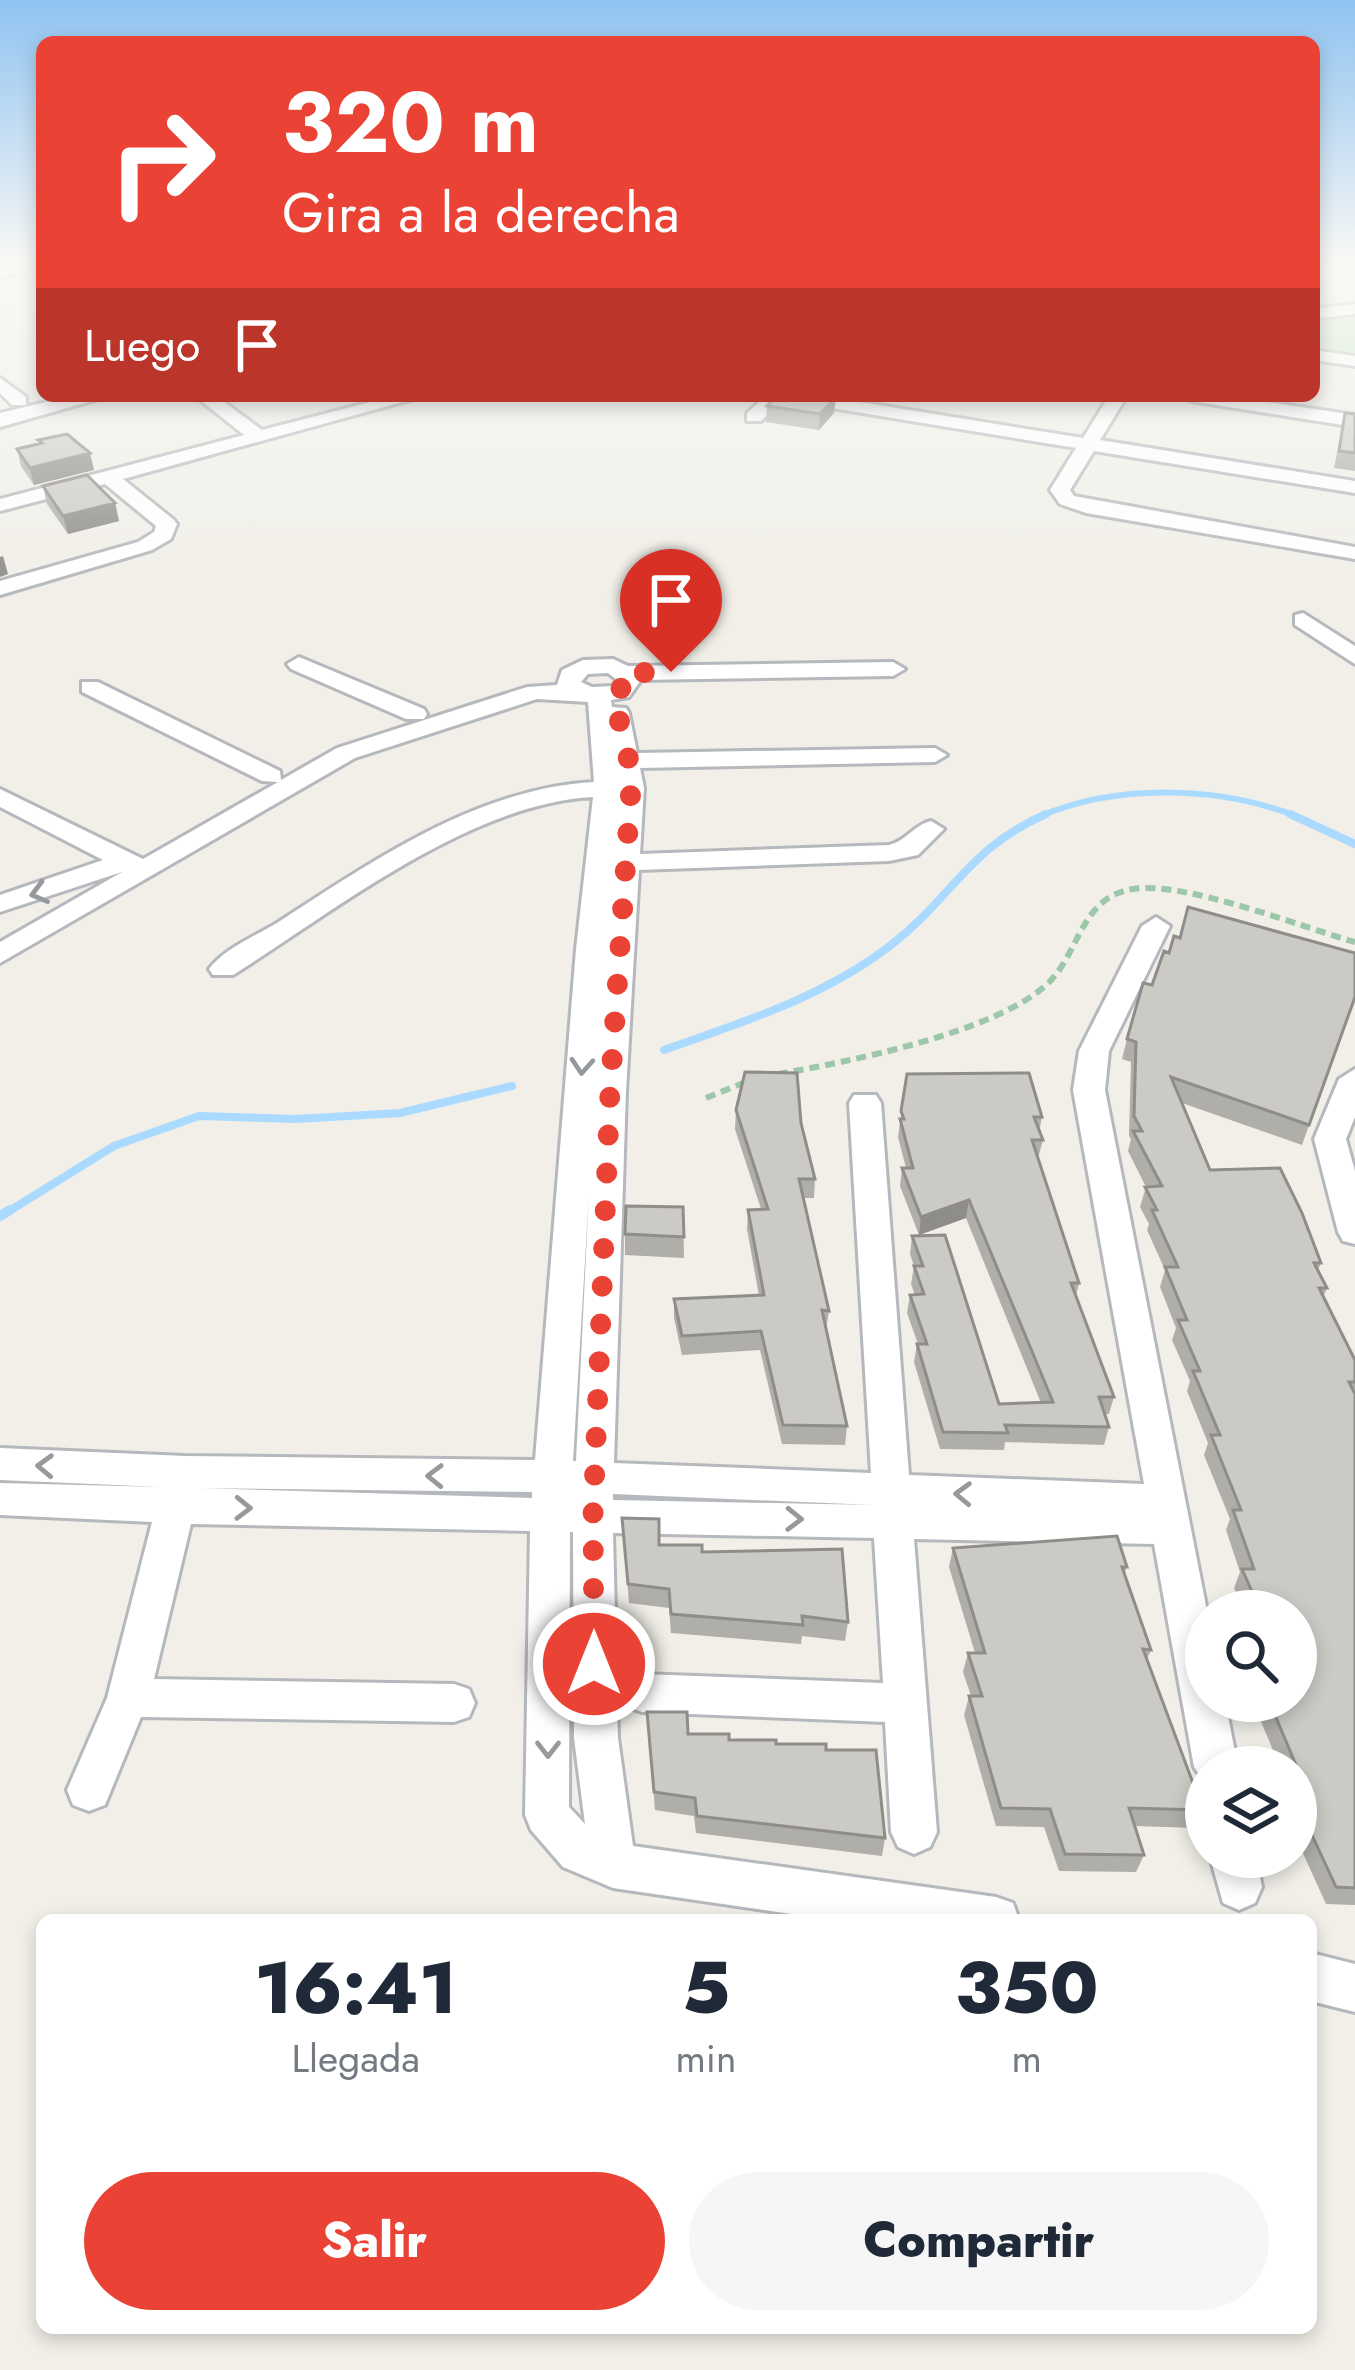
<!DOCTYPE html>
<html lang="es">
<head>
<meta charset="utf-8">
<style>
  body { margin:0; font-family:Jost,sans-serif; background:#f6f6f7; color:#1f2937; height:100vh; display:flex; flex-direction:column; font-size:45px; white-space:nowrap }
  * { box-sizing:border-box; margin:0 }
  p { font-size:39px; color:#747a83 }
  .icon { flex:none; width:66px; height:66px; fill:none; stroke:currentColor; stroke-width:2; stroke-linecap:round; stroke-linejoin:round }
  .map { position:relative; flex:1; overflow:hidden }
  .drawer { position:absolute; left:36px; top:1914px; width:1281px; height:420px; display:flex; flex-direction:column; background:#fff; border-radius:18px; box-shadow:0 6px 18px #0003 }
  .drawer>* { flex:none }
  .banner { position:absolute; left:36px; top:36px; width:1284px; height:366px; border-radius:18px; box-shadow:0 6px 18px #0003; background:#ea4335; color:#fff; overflow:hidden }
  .buttons { position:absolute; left:1185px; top:1590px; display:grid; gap:24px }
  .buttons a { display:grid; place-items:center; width:132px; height:132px; border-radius:50%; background:#fff; box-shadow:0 6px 18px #0003; font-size:60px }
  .pin { position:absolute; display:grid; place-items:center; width:102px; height:102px; color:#fff; margin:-123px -51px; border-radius:50% 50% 50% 0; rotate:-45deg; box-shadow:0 0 12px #0007 }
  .pin .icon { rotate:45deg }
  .me { position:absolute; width:132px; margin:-66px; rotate:0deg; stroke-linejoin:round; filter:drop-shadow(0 0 9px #0008) }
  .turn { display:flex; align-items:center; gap:42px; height:252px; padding:0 48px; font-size:54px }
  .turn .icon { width:156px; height:156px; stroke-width:2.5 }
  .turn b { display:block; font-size:84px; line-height:102px }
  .then { display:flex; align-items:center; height:114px; padding:0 48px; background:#0003; gap:24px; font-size:45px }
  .eta { display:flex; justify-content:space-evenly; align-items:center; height:204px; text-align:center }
  .eta b { font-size:72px; font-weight:800; line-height:84px }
  .primary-button { display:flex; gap:24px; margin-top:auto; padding:24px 48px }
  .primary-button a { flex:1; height:138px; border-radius:72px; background:#ea4335; color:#fff; font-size:48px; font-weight:800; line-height:138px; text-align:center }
  .primary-button a+a { background:#f6f6f7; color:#1f2937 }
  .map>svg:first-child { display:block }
</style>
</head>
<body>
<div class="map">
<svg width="1355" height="2370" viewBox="0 0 1355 2370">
  <rect width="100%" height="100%" fill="#f1efe8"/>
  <!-- green -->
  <path fill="#c5e8c5" d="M1355 317V354L1314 348V322Z"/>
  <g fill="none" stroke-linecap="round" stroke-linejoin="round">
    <!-- stream-far2 -->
    <path stroke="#aadaff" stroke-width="6" d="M1039 817C1116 783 1221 786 1298 817"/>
    <!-- stream-far1 -->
    <path stroke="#aadaff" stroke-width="8" d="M1290 814 1355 844
      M664 1050C743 1022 824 997 891 945 953 897 967 849 1046 814
      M6 1213 114 1146 199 1116 296 1119 400 1113 512 1086"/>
    <!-- stream -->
    <path stroke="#aadaff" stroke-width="10" d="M0 1216 10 1210"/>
    <defs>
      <path id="minor" d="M12 265H42V266L0 278V268Z
        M1355 304V314L1314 319V309Z
        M1314 350 1355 356V366L1314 360Z
        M0 378 26 397V405H12L0 393Z
        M195 396H216L262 430 394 396H424L123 479 174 520 177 524 171 539 152 550 0 595V581L138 542 154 532 156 526 105 484 0 511V499L244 435Z
        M766 396H822L1083 438 1109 396H1127L1100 440 1355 481V493L1094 451 1070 490 1074 496 1355 547V559L1086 513 1060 504 1050 490 1076 448 783 400 761 421H747V413Z
        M1182 396H1227L1355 415V427L1191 401Z
        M1303 613 1355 646V664L1295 625V615Z
        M299 657 424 709 427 714 424 719H406L291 669 287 664Z
        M613 659 628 666 893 662 905 669 893 676 641 680 629 697 611 700 612 707 626 708 629 713 637 753 935 748 947 755 935 762 640 768 644 788 640 854 889 845C906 841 914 825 931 821L944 829 918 855 889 861 639 870 626 1091 614 1463 871 1473 849 1103 854 1095H876L881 1103 909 1475 1144 1484 1073 1090 1079 1051 1142 926 1156 917 1170 926 1109 1051 1105 1090 1207 1611 1206 1701H1225L1238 1767H1206V1784L1194 1767 1154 1544 914 1539 937 1832 930 1847 914 1854 898 1847 891 1832 885 1722 642 1712 627 1707 621 1693 627 1679 642 1674 883 1683 874 1538 613 1533 618 1738 633 1846 996 1897 1013 1903 1019 1920H833L613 1888 563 1867 531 1830 525 1815 530 1531 191 1524 154 1679 454 1684 469 1689 475 1703 469 1717 454 1722 141 1717 105 1805 89 1811 73 1805 67 1790 107 1698 152 1522 0 1515V1483L162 1487 0 1480V1448L185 1456 535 1460 576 949 593 797C468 804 336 910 233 975H213L209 969C224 949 255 936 277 923 371 862 478 788 594 782L588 702 537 699 355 758 0 963V942L122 872 0 912V895L103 860 0 807V789L143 859 278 782 262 781 82 692V682H98L280 771 281 780 337 748 527 687 557 685 562 670 583 660ZM608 673 617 680 613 686 592 687 581 682 588 674ZM589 1193 576 1461H573ZM200 1488 532 1492V1498ZM613 1494 873 1505 613 1500ZM570 1532H573L574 1738 585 1824 569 1807Z
        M1355 1069V1117L1346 1139 1355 1171V1244L1343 1241 1338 1232 1314 1139 1339 1079Z
        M1210 1857H1256L1262 1887 1255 1903 1239 1910 1223 1903Z
        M1311 1953 1355 1964V2012L1311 2001Z"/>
      <path id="tertiary" d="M71 396H109L0 427V413Z"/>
    </defs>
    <!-- minor casing -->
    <use href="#minor" stroke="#b5b8bc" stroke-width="6"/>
    <!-- tertiary casing -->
    <use href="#tertiary" stroke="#b5b8bc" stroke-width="6"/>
    <!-- path -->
    <path stroke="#9cc7a9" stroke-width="6" stroke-dasharray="10 6" stroke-linecap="butt" d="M778 1074C848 1062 992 1033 1045 986 1080 956 1079 897 1133 889 1186 881 1301 927 1355 942
      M706 1098 748 1081"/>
    <!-- minor -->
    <use href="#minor" fill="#fff" fill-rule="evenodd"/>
    <!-- tertiary -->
    <use href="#tertiary" fill="#fff" fill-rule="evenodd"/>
  </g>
  <!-- wall -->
  <path fill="#afaea9" d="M767 406 834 413 819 430 766 422Z
    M1345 413 1355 414V471L1334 468Z
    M38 440 90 453 94 470 34 485 21 466 17 449 39 444Z
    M43 486 115 503 119 521 68 534 47 504Z
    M1152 985 1355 997 1302 1145 1182 1103 1210 1170 1321 1263 1318 1270 1327 1288 1323 1297 1355 1360V1905L1326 1904 1296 1838V1767H1280L1257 1712 1262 1701H1296V1611H1245L1234 1588 1240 1572 1226 1530 1230 1519 1204 1455 1208 1443 1187 1391 1190 1381 1172 1340 1176 1328 1160 1287 1165 1270 1147 1230 1149 1224 1140 1207 1146 1187 1128 1151 1131 1139 1129 1136 1131 1062 1122 1059 1127 1039Z
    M907 1074 1042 1117 1039 1132 1043 1140 1038 1158 1079 1283 1076 1296 1114 1397 1109 1414H1105L1109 1427 1104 1445 1005 1442 1004 1450 940 1449 914 1362 917 1344H918L907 1313 910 1295H915L911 1284 914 1266 910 1254 912 1236 999 1404 1041 1403 966 1218 919 1235 900 1186 902 1168H906L898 1137Z
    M736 1110 801 1123 815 1179 814 1198H803L829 1311 826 1330 847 1426 845 1445 782 1444 760 1350 682 1355 674 1318V1299L759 1296 747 1229 748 1210 761 1209 735 1129Z
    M683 1207 684 1258 625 1255V1234Z
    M622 1518 660 1545 702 1552 848 1622 845 1641 802 1636 801 1644 671 1633 669 1608 629 1603Z
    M953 1548 1127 1567 1124 1574 1151 1650 1147 1659 1203 1810 1195 1828 1135 1826 1144 1855 1136 1872 1059 1871 1044 1827 996 1826 964 1715 969 1696H971L963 1672 968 1653H975L949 1567Z
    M647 1712 688 1734 826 1750 885 1838 882 1856 696 1833 694 1816 655 1810Z"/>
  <!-- shaded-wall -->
  <path fill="#8f8d8a" d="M836 397 834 413 819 430 820 414Z
    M90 453 94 470 34 485 30 468Z
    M115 503 119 521 68 534 63 516Z
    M3 556 8 574 0 577V557Z
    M969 1200 966 1218 919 1235 921 1217Z"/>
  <!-- building -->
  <path fill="#cccac5" stroke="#8f8d8a" stroke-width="3" d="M777 396H832L836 397 820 414 767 406Z
    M1345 413 1355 414V453L1339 451Z
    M67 434 90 453 30 468 17 449 42 443 38 440Z
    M87 475 115 503 63 516 43 486Z
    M1188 907 1355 953V997L1309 1125 1171 1077 1210 1170 1280 1168 1302 1213 1321 1263H1314L1327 1288H1319L1355 1360V1382H1349L1355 1394V1888L1336 1887 1297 1803 1303 1802 1296 1786V1767L1287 1766 1296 1765 1269 1701H1296V1611H1268L1261 1596H1254L1242 1569H1254L1233 1510H1241L1211 1435H1220L1193 1371H1200L1178 1320H1187L1165 1267H1178L1152 1210H1157L1145 1187 1162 1186 1133 1131H1142L1134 1116 1136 1042 1127 1039 1143 983 1152 985 1164 951 1169 953 1174 936 1180 938Z
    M745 1072 797 1073 801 1123 815 1179H799L829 1311 822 1310 847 1426 783 1425 761 1331 682 1336 674 1299 764 1295 748 1210 768 1209 736 1110Z
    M1029 1073 1042 1117H1034L1043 1140H1032L1079 1283H1071L1114 1397H1099L1109 1427 1005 1425 1008 1433 943 1432 917 1344H927L910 1295 924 1294 914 1266H923L912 1236 945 1235 999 1404 1053 1402 969 1200 921 1217 902 1168H913L900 1119H904L901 1111 907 1074Z
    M626 1206 683 1207 684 1237 625 1234Z
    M622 1518 659 1519V1545H702V1552L842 1549 848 1622 802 1616 803 1625 671 1614 669 1589 628 1584Z
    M1117 1536 1127 1567H1122L1151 1650 1143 1649 1203 1810 1129 1808 1144 1855 1065 1854 1050 1809 1001 1808 969 1696H982L968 1653H985L953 1548Z
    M647 1712H687L688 1734H729V1740H776V1744H826V1750H876L885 1838 697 1816 695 1798 654 1792Z"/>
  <!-- one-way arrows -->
  <defs><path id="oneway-chevron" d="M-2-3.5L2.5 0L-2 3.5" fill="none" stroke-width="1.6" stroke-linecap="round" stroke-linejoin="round" transform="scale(3)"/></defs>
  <g stroke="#979a9d">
    <use href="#oneway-chevron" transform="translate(39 893) rotate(165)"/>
    <use href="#oneway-chevron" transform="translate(582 1066) rotate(94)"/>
    <use href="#oneway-chevron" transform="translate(45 1466) rotate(-178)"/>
    <use href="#oneway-chevron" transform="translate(435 1476) rotate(-179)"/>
    <use href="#oneway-chevron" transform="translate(963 1494) rotate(-178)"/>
    <use href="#oneway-chevron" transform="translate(243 1508) rotate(1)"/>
    <use href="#oneway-chevron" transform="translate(794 1519) rotate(1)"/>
    <use href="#oneway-chevron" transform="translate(548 1749) rotate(90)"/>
  </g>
  <!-- sky -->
  <linearGradient id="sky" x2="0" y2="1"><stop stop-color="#8fc3f1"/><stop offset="0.44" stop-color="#f9f8f5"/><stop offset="1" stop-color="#f9f8f5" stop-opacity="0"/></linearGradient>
  <rect width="1355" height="597" fill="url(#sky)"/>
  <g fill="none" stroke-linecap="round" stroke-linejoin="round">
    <!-- route -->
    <path stroke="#ea4335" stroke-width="21" stroke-dasharray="0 37.8" d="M594 1664 593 1515 610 1091 631 788 629 761 613 694 630 682 627 673 671 672"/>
  </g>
</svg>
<div class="buttons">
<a><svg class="icon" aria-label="search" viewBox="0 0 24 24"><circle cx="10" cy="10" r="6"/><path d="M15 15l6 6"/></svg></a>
<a><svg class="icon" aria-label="layers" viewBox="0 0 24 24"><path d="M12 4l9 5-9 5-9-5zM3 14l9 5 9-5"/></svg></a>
</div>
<div class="pin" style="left:671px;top:672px;background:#d93025"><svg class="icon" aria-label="arrive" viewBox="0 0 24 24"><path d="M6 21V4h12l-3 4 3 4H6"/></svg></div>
<svg class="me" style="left:594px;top:1664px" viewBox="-20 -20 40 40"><circle r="17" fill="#ea4335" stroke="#fff" stroke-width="3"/><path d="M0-11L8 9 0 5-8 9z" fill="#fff"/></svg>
<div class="banner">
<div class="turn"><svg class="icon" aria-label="right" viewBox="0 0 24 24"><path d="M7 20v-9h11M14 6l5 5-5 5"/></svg><div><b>320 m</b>Gira a la derecha</div></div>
<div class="then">Luego<svg class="icon" aria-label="arrive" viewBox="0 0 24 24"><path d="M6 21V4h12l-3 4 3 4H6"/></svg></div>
</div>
<section class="drawer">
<div class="eta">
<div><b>16:41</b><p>Llegada</p></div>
<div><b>5</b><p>min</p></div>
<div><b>350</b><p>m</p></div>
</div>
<div class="primary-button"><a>Salir</a><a>Compartir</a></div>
</section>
</div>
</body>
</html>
